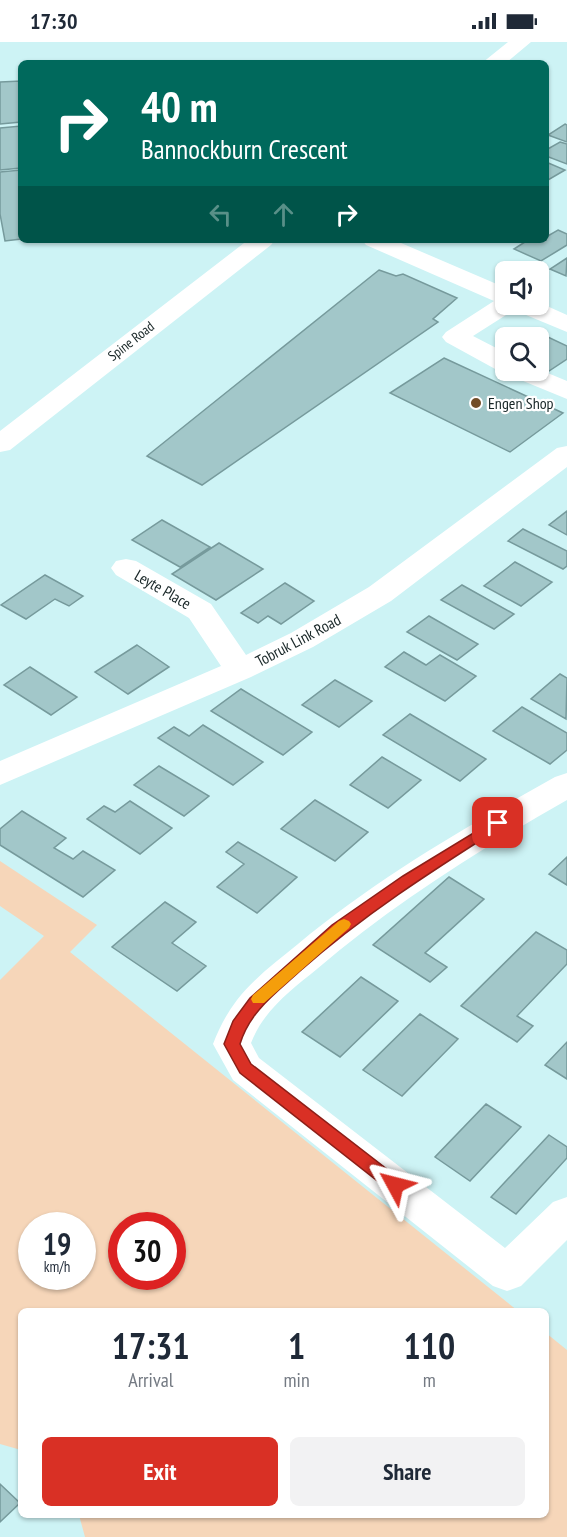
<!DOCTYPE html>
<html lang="en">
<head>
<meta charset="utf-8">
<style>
  body { margin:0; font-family:"PT Sans Narrow",sans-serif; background:#f2f2f3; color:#1f2937; height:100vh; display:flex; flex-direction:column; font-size:22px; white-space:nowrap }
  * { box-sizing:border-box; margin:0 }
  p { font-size:20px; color:#747a83 }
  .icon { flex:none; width:33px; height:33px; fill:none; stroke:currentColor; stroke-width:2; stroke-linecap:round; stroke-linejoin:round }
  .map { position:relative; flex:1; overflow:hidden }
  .sheet { position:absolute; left:18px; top:1266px; width:531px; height:210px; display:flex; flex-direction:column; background:#fff; border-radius:9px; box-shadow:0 2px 4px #0004 }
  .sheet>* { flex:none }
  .hud { position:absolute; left:18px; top:18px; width:531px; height:183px; border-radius:9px; box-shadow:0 2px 4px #0004; background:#00695c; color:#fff; overflow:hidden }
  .fabs { position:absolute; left:495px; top:219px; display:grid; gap:12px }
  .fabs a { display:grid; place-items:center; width:54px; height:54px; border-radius:9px; background:#fff; box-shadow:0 2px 4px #0004; font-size:30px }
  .speed { position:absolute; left:18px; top:1170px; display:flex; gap:12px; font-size:30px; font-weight:700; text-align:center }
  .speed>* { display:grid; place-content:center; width:78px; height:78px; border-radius:50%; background:#fff; box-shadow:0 2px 4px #0004; line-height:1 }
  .speed small { font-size:15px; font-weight:400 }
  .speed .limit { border:9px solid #d22; background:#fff; color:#111 }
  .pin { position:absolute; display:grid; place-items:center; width:51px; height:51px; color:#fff; margin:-26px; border-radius:12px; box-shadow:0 3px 9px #0006 }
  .me { position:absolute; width:66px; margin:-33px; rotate:308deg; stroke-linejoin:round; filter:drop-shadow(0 0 4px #0008) }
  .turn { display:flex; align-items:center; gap:21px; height:126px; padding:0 24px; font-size:27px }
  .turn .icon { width:78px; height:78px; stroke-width:2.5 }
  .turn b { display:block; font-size:42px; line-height:51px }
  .lanes { display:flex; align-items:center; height:57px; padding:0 24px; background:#0003; justify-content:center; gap:30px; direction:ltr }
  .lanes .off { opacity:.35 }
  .eta { display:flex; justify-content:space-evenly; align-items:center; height:102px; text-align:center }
  .eta b { font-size:36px; font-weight:700; line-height:42px }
  .primary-button { display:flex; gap:12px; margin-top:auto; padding:12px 24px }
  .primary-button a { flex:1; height:69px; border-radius:9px; background:#d93025; color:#fff; font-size:24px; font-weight:700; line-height:69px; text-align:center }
  .primary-button a+a { background:#f2f2f3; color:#1f2937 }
  .status { display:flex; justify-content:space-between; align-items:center; height:42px; padding:0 30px; background:#fff; direction:ltr }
  .status svg { height:16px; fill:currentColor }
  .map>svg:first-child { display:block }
</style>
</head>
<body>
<div class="status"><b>17:30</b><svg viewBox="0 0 49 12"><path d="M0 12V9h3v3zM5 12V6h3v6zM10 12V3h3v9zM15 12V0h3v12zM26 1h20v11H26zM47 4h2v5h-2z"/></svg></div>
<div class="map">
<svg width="567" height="1495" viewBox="0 0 567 1495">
  <rect width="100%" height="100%" fill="#cdf3f5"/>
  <!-- green -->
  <path fill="#f6d6b9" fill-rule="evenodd" d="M0 819 97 883 70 910 518 1269H21V1408L0 1402V938L44 894 0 864ZM32 1184H82V1234H32ZM122 1184H172V1234H122Z
    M546 1291 567 1308V1495H85L79 1473H546Z"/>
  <!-- building -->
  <path fill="#a2c7c9" stroke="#769a9c" stroke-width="1.5" d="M21 39V80L0 82V40Z
    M565 82 567 83V100L548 93Z
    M21 84V126L0 128V86Z
    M560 100 567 102V122L546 114V108Z
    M546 120 565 128 548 138Z
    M21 128V197L5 199 0 172V130Z
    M558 188 567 192V203L541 219 514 207 528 198H546V195Z
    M567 216 566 234 550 227Z
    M379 228 396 234 403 232 457 256 433 277 438 280 202 443 147 414Z
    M531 287 567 304V317L540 335 538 296H517Z
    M444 316 563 371 510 410 390 351Z
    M567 469V493L549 483Z
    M162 478 210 505 180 525 132 498Z
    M523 487 567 509V524L563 527 508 499Z
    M219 501 263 527 216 558 172 532Z
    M515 520 552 540 521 564 484 544Z
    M45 533 83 554 69 564 55 557 26 577 1 563Z
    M285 541 314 559 281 582 268 574 258 581 241 571Z
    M462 543 514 572 494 587 441 558Z
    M429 574 478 602 457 618 407 590Z
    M137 603 169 625 128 652 95 630Z
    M404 610 426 623 440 613 476 634 445 659 385 625Z
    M30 625 77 655 51 673 4 643Z
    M560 632 567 636 566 677 531 657Z
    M335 638 372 659 339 685 302 663Z
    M241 647 312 690 283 713 211 669Z
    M522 665 567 691V708L550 722 493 689Z
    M410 672 486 717 460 739 383 693Z
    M203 683 263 720 233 743 158 696 174 685 189 694Z
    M382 715 421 738 388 766 350 743Z
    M159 724 209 754 184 774 134 743Z
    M315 758 368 790 335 819 281 787Z
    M130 759 172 786 140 812 87 777 104 764 115 770Z
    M22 769 66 796 54 806 73 817 83 809 115 828 83 855 0 803V787Z
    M238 800 297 835 257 871 217 845 244 822 226 810Z
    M567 815V843L549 832Z
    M449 835 484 857 425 911 447 925 430 940 373 903Z
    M165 860 196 880 172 901 206 924 177 949 112 905Z
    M536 890 567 908V922L517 974 533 984 517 1000 461 964Z
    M361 935 398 959 340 1015 302 990Z
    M420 972 458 997 402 1054 363 1028Z
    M567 1000V1037L545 1023Z
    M486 1062 521 1085 470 1139 435 1115Z
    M549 1093 567 1105V1116L516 1172 491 1155Z
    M0 1442 20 1461 0 1480Z"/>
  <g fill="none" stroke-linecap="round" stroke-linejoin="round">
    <!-- minor -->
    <path fill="#fff" fill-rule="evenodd" d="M362 198H394L506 246V262H538V260L567 273V290L514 268 473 294 506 311V328H538V327L567 339V357L511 334 508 329 497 328 446 300 442 295 446 290 494 259 366 203Z
      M567 404V425L391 559 313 605 251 635 0 743V719L221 624 189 576 116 533 111 526 116 519 126 517 136 519 211 562 246 613 291 591 369 545 557 406Z
      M567 731V758C479 808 394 861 317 927 291 948 263 969 251 1001L259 1016 505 1206 553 1160 567 1155V1198L521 1244 507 1249 493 1244 233 1038 213 1002C219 986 227 971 237 958 254 936 277 919 298 902 377 836 466 785 555 735Z"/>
    <!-- major -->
    <path fill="#fff" fill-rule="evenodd" d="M508 0H531L506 21H482Z
      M248 198H275L271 203 10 408 0 410V389Z"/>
  </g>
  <!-- route -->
  <path fill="#d93025" stroke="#8d1f18" stroke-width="1.5" d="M498 776 503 777 505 781 503 784C432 829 363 873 300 929 276 951 250 969 240 1002L251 1022 401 1138 403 1143 401 1148 395 1150 389 1148 240 1031 224 1002 233 979 250 956 332 883 403 834Z"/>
  <!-- slow -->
  <path fill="#f59e0b" d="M344 877 349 879 351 882 349 886 264 961H253L251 957 253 953 339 879Z"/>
  <!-- markers -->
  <circle fill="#724d28" stroke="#fff" stroke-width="2" cx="476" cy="361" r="6"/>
  <g text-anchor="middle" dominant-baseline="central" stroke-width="4.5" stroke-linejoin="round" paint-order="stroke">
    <!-- far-street labels -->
    <g font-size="14" fill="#182627" stroke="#fff">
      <text transform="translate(131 299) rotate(-38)">Spine Road</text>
    </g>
    <!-- poi labels -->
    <g font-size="16" fill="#182627" stroke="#fff" text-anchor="start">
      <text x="488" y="361">Engen Shop</text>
    </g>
    <!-- street labels -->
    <g font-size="16" fill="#182627" stroke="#fff">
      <text transform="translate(163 547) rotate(30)">Leyte Place</text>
      <text transform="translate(298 598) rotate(-28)">Tobruk Link Road</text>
    </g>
  </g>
</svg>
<div class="fabs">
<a><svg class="icon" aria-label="sound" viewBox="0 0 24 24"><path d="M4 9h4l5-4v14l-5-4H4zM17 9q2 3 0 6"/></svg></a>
<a><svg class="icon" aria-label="search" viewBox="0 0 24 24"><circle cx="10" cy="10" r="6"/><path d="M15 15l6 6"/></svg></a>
</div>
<div class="speed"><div>19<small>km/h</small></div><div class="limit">30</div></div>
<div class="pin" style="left:498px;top:781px;background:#d93025"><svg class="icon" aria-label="arrive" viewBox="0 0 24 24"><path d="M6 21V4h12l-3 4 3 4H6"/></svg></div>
<svg class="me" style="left:395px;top:1143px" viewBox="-20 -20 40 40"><path d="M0-17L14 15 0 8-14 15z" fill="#d93025" stroke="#fff" stroke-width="4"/></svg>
<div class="hud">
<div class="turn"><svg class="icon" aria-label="right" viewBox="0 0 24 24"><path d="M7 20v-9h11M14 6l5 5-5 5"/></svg><div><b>40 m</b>Bannockburn Crescent</div></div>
<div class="lanes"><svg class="icon off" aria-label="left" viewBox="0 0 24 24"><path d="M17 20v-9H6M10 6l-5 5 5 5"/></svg><svg class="icon off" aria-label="ahead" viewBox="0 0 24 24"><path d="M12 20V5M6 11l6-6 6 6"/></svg><svg class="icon" aria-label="right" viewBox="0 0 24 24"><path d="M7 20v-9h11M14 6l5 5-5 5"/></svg></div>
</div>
<section class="sheet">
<div class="eta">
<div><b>17:31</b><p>Arrival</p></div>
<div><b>1</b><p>min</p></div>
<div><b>110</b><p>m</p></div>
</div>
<div class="primary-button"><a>Exit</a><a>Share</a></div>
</section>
</div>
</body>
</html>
